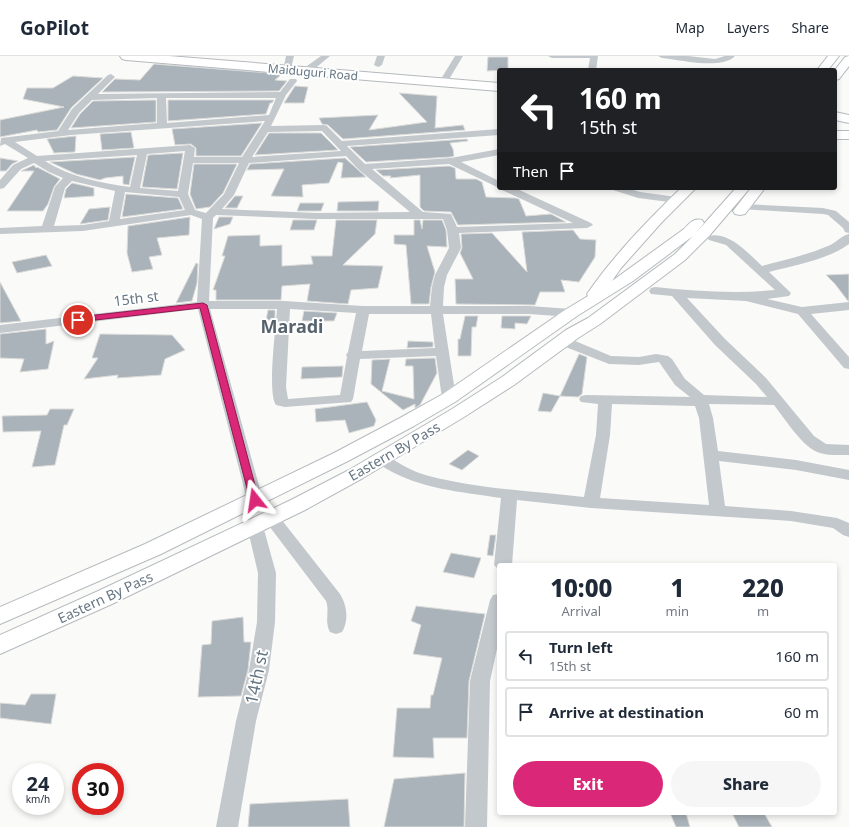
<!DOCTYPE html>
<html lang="en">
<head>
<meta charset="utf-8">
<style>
  body { margin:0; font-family:"Noto Sans",sans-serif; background:#f6f6f7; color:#1f2937; height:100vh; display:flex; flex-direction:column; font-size:15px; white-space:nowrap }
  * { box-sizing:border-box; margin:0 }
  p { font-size:13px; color:#747a83 }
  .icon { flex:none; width:22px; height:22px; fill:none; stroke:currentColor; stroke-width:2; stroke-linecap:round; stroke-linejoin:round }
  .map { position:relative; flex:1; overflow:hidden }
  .sheet { position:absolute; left:497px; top:507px; width:340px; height:252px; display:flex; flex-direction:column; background:#fff; border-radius:4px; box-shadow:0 2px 6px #0003 }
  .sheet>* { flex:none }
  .guide { position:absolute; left:497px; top:12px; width:340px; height:122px; border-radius:4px; box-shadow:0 2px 6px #0003; background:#202124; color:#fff; overflow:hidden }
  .speed { position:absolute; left:12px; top:707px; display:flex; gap:8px; font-size:20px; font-weight:700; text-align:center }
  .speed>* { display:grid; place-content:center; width:52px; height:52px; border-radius:50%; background:#fff; box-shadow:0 2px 6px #0003; line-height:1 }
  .speed small { font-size:10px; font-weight:400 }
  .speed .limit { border:6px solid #d22; background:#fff; color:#111 }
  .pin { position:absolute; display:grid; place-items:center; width:34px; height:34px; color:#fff; margin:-17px; border:2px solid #fff; border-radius:50%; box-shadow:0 1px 4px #0007 }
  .me { position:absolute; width:44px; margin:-22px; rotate:345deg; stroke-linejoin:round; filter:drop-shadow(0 0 3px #0008) }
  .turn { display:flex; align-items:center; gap:14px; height:84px; padding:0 16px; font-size:18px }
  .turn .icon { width:52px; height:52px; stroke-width:2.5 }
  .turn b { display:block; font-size:28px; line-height:34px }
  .then { display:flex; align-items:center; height:38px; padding:0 16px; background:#0003; gap:8px; font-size:15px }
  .eta { display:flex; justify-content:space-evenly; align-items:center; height:68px; text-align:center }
  .eta b { font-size:24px; font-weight:800; line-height:28px }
  .action { display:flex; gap:8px; margin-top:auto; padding:8px 16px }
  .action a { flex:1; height:46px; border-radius:24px; background:#db2777; color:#fff; font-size:16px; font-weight:800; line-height:46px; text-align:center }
  .action a+a { background:#f6f6f7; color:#1f2937 }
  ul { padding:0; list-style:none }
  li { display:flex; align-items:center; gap:12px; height:50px; margin:0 8px 6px; padding:0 8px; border:2px solid #e0e1e3; border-radius:4px }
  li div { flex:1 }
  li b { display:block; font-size:15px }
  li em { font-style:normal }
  header { display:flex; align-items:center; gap:24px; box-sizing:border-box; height:56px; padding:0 20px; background:#fff; border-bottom:1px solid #e0e1e3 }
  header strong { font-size:19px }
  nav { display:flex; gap:22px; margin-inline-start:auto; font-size:14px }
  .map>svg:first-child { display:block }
</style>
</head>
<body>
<header>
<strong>GoPilot</strong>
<nav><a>Map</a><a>Layers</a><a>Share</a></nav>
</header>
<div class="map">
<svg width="849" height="771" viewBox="0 0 849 771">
  <rect width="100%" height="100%" fill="#fafaf8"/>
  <!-- building -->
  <path fill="#aab3b9" stroke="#dcdcda" d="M488 1H508V14L487 15Z
    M154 8 282 18 275 24 287 25 279 35 102 36 115 23 140 24Z
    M73 20 103 22 71 52 57 74 38 76 37 74 0 81V64L64 51 23 43 27 32H53Z
    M295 30 308 31 304 47H284Z
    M399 37 437 40 435 72 463 69 465 74 343 83 328 69 322 68 319 62 378 59 369 74 427 66Z
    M156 44V66L71 72 80 58 93 45Z
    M168 44H274L272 47H270L266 58 168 65Z
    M262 67 241 100H196V92L191 88 175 89 172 73Z
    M131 76 134 92 102 94 100 78Z
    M269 77H321L338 94 255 99Z
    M76 80 75 96 54 97 47 83Z
    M467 83 468 85 450 87 453 93 454 100 451 101 366 106 350 91Z
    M183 97 177 133 142 131 148 99Z
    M135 101 129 129 123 128V120L105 122 100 124 76 118 50 106Z
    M0 102 18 105 12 108 6 115H0Z
    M345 102 366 121 341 122 343 107 338 106 329 127 302 129 303 141 271 140 284 113 247 114 250 108Z
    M194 108H237L223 137 210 151 196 153 190 138Z
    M34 109 36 112 37 111 60 123 54 131 48 148 43 155H7L34 115H21Z
    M449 110 455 112 456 123H476L482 126 486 141 515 142 519 143 526 160 551 158 566 166 458 169 451 156 424 155 420 151V119L390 122 391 120H383L376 114Z
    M72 127 94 132V140L64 142 66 133Z
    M126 138 178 142 183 153 122 161Z
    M235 140H243L237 152H225Z
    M379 145 378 155H337L338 146Z
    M300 147H324L321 155H297Z
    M110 151 108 164 80 168 89 153Z
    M190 161 189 179 157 182 162 199 149 201 153 213 132 216 127 197 128 170Z
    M219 161H233L230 168 214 173Z
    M293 164H317L314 174H290Z
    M336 164H377L375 178 343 209 383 210 378 232 351 234 348 248 307 245 310 228 282 230 281 244H216V234H213L225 200H222L228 180 260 179V190L282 189V210L313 208 311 200H332Z
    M414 164H420L422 173 423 164H442L446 174 447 191 427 190 435 216 431 231 429 248H411L406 189 394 188V179H414Z
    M573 174 580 183 596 184 595 201 579 226 561 224 565 236H540L535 249 456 248 455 223H473L460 197 462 192 461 178 492 177 527 216 522 176Z
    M46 199 52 210 17 217 12 206Z
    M196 207 198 208 197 227 192 245 176 247Z
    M849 218V245H848L835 228 826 219Z
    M0 226 21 265 0 267Z
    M268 254H275V264H266Z
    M304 255 337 257 334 265H302Z
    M465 260H478L476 271H472L471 300H458V283H460Z
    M502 260H531L527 268 515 267V273L501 272Z
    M46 273V288L54 285 48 313 20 316 24 303 0 302V278Z
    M100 278 172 279 185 294 165 303 161 319 117 322 118 319 84 323 98 302H92Z
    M408 285 433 286V291L407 292Z
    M579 298 587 301 582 338 578 341 560 340Z
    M435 302 437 317 420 349 415 352V348L403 354 371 328 372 304 390 303 382 335 414 343 413 310H405L406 303Z
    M343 310 342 321 301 323 302 311Z
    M543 337 560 340 551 356 538 355Z
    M367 346 376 364 374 370 349 377 345 364 316 366 315 353Z
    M50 353H74L67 369H64L55 409 32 411 41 375 3 376 2 360 47 359Z
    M468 394 479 400 462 414 449 408Z
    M490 479H496L493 500 487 499Z
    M451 497 481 502 474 522 443 516Z
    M416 550 485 558 469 625 467 682H433L434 702 393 701 397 652H430L431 639H433L442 602 413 598 421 569 411 565Z
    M243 561 244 586H251L248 614 241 640 198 641 202 589 211 588 212 565Z
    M31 638H56L51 668 0 662V647L25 649Z
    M465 717 464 771H384L394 723Z
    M348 743 350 771H248L250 748Z
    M670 757H686L690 771H676Z
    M732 757H764L772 771H739Z"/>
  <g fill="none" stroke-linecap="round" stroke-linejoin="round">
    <defs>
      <path id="major" d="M828 0H839L828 14H817Z
        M849 0V10L839 23 835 24V14L845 1Z
        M835 75H849V83H835Z
        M681 132H696L662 166 621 212 612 225 684 173C690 167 693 162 702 164L704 167 695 178 736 132H750L709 180 685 204 600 268 578 282 514 329 464 361 363 422 305 454 112 548 0 598V579L96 536 291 444 349 414 452 353 502 321 566 274 588 262 675 198 693 180 633 225 577 260 455 346 414 370 348 405 161 498 0 568V551L145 488 334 397 400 362 443 338 565 254 588 240 587 238C614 199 647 165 681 132Z
        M751 132H765L745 158 740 159 735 158 733 155Z"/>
      <path id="highway" d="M120 0H169L499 27V35L126 4 122 3Z
        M835 56 849 59V67L835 64Z"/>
    </defs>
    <!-- major casing -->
    <use href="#major" stroke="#b5babe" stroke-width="2"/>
    <!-- highway casing -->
    <use href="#highway" stroke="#b4b9bd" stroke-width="2"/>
    <!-- minor -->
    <path fill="#c3c8cc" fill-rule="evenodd" d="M286 0H294L291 12H285L284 10Z
      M321 0H330L313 14H307L306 12 307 10Z
      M377 0H385L382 9 378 11 374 9Z
      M455 0H463L448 25H442L441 23Z
      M548 0H598L596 14H588L590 2H552Z
      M658 0H688L715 3 725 0H735C722 14 680 4 662 2Z
      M111 18 115 21 98 38 280 36 290 23H296L297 25 286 39 271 70 324 69 327 70 342 85 499 73V79L347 90 365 108 451 102 499 93V99L461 106 499 125V132L449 108 372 113 423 156 451 158 457 171 573 167 502 134 501 132H515L591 167 593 169 587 172 459 177 461 192 447 219 444 231 443 250H529L571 253 575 254 577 257 575 260 571 261 529 258H443L456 342 454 345 449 346 444 345 442 342 436 300 360 303 353 343 351 346 285 351 276 349C267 337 276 271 277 253H210L263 444 261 448 255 449 249 448 247 444 198 253 0 277V269L197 246 202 163 191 159 83 175 0 178V172L42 170 55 131 63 122 49 116 34 107 21 113 4 132 0 133V124L13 109 28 102 5 88 0 90 1 82 58 75 72 53 108 19ZM157 42V67L68 74 79 57 92 44ZM166 42H276L269 59 167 67ZM265 65 242 101H194L195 92 190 89 37 100 15 86 71 79ZM322 75 341 95 252 101 268 76ZM185 95 178 135 140 132 147 98ZM137 99 130 131C101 127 70 121 45 105ZM346 100 358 113 410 156 316 157 222 153 234 139 249 107ZM193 107H239L224 138 206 157 195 154 188 138ZM72 125 115 135 109 165 83 169 54 170 65 132ZM125 136 179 141 185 154 120 163ZM216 159 316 163H443L447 174 449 192 435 219 432 231 430 250H363L284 245H209L213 162ZM290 253 356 257 348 296 346 299 347 301 340 339 288 343 286 331ZM369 258H431L435 292 362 295Z
      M612 132H627L640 136 677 141 682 144 677 147 638 142 613 134Z
      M744 148 823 152 836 155 849 166V177L845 176 843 172 828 159 823 158 740 153 739 151Z
      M849 178V188C827 204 795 209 769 216L791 237 789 240 767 243 802 251 849 246V254L811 258 849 301V313L844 312 798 258 746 245 687 242 725 283 766 322 814 380 826 388 849 389V399C838 399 825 400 815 395 800 387 785 363 774 349L709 348 713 362 718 395 796 404 849 414V424L796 414 719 405 725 450 791 455 837 462 849 467V481L843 479 833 472 791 465 591 452 517 444 512 509H499V514L494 509 501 442C462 436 420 433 385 412 381 409 376 407 373 403L376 400C387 397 396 406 406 411 413 415 421 418 429 420 479 433 533 435 584 441L596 379 598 348 581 346 579 343 581 340 586 339 690 341 675 329 659 306 639 309 609 308 558 288 556 285 558 282H568L611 300 639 301 656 298 668 300 672 303 685 323 704 339 767 341 756 328 715 289 672 240 651 238 649 235 651 232 655 231C695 235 735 238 775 234L726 189 709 184 707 182 709 180C729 175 749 198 762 210 784 204 807 199 828 190 836 187 842 179 849 178ZM612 348 695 350 699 362 709 449 600 442 610 379Z
      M271 457 277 458 340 538C347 549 349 565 342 576L336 578 330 576C324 566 330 555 326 545L263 462 265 458Z
      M255 465 261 466 263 470 276 517 275 566 269 614 256 665 238 771H216L236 665 249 614 257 566 258 517 247 470 249 466Z
      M499 538V584L490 625 487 771H465L470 625 490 544 493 539Z"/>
    <!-- major -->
    <use href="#major" fill="#fff" fill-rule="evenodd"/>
    <!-- highway -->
    <use href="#highway" fill="#fff" fill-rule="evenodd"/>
  </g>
  <!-- route -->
  <path fill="#db2777" stroke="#8e194d" d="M203 247 207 249 259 444 255 447 250 444 200 252 78 266 74 264 78 261Z"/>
  <g text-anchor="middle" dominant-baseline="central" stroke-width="4" stroke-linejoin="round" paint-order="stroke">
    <!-- far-street labels -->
    <g font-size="12" fill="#657683" stroke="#fff">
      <text transform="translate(313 16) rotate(5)">Maiduguri Road</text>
    </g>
    <!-- street labels -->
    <g font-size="14" fill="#657683" stroke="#fff">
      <text transform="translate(136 242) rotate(-7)">15th st</text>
      <text transform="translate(394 395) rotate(-30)">Eastern By Pass</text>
      <text transform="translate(105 541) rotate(-25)">Eastern By Pass</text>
    </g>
    <!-- near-street labels -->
    <g font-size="17" fill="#657683" stroke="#fff">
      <text transform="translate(256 621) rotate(-78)">14th st</text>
    </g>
    <!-- district labels -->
    <g font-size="18" font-weight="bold" fill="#57646e" stroke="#fff">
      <text x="292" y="270">Maradi</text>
    </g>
  </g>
</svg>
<div class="speed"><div>24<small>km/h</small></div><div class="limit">30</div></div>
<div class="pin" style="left:78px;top:264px;background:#d93025"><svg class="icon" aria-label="arrive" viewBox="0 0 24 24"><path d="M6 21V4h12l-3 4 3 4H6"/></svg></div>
<svg class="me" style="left:255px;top:444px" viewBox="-20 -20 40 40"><path d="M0-17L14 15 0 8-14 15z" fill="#db2777" stroke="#fff" stroke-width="4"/></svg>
<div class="guide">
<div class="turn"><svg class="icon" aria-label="left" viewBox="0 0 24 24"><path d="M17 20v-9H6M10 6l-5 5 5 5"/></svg><div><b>160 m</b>15th st</div></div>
<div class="then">Then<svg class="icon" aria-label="arrive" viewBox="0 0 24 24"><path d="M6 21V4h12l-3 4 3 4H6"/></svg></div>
</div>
<section class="sheet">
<div class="eta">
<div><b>10:00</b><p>Arrival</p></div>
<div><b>1</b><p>min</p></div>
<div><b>220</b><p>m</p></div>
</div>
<ul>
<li><svg class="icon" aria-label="left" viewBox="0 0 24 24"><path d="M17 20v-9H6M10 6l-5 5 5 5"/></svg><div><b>Turn left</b><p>15th st</p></div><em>160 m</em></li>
<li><svg class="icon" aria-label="arrive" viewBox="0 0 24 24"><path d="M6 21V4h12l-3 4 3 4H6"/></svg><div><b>Arrive at destination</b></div><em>60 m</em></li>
</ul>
<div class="action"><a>Exit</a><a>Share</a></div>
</section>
</div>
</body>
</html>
